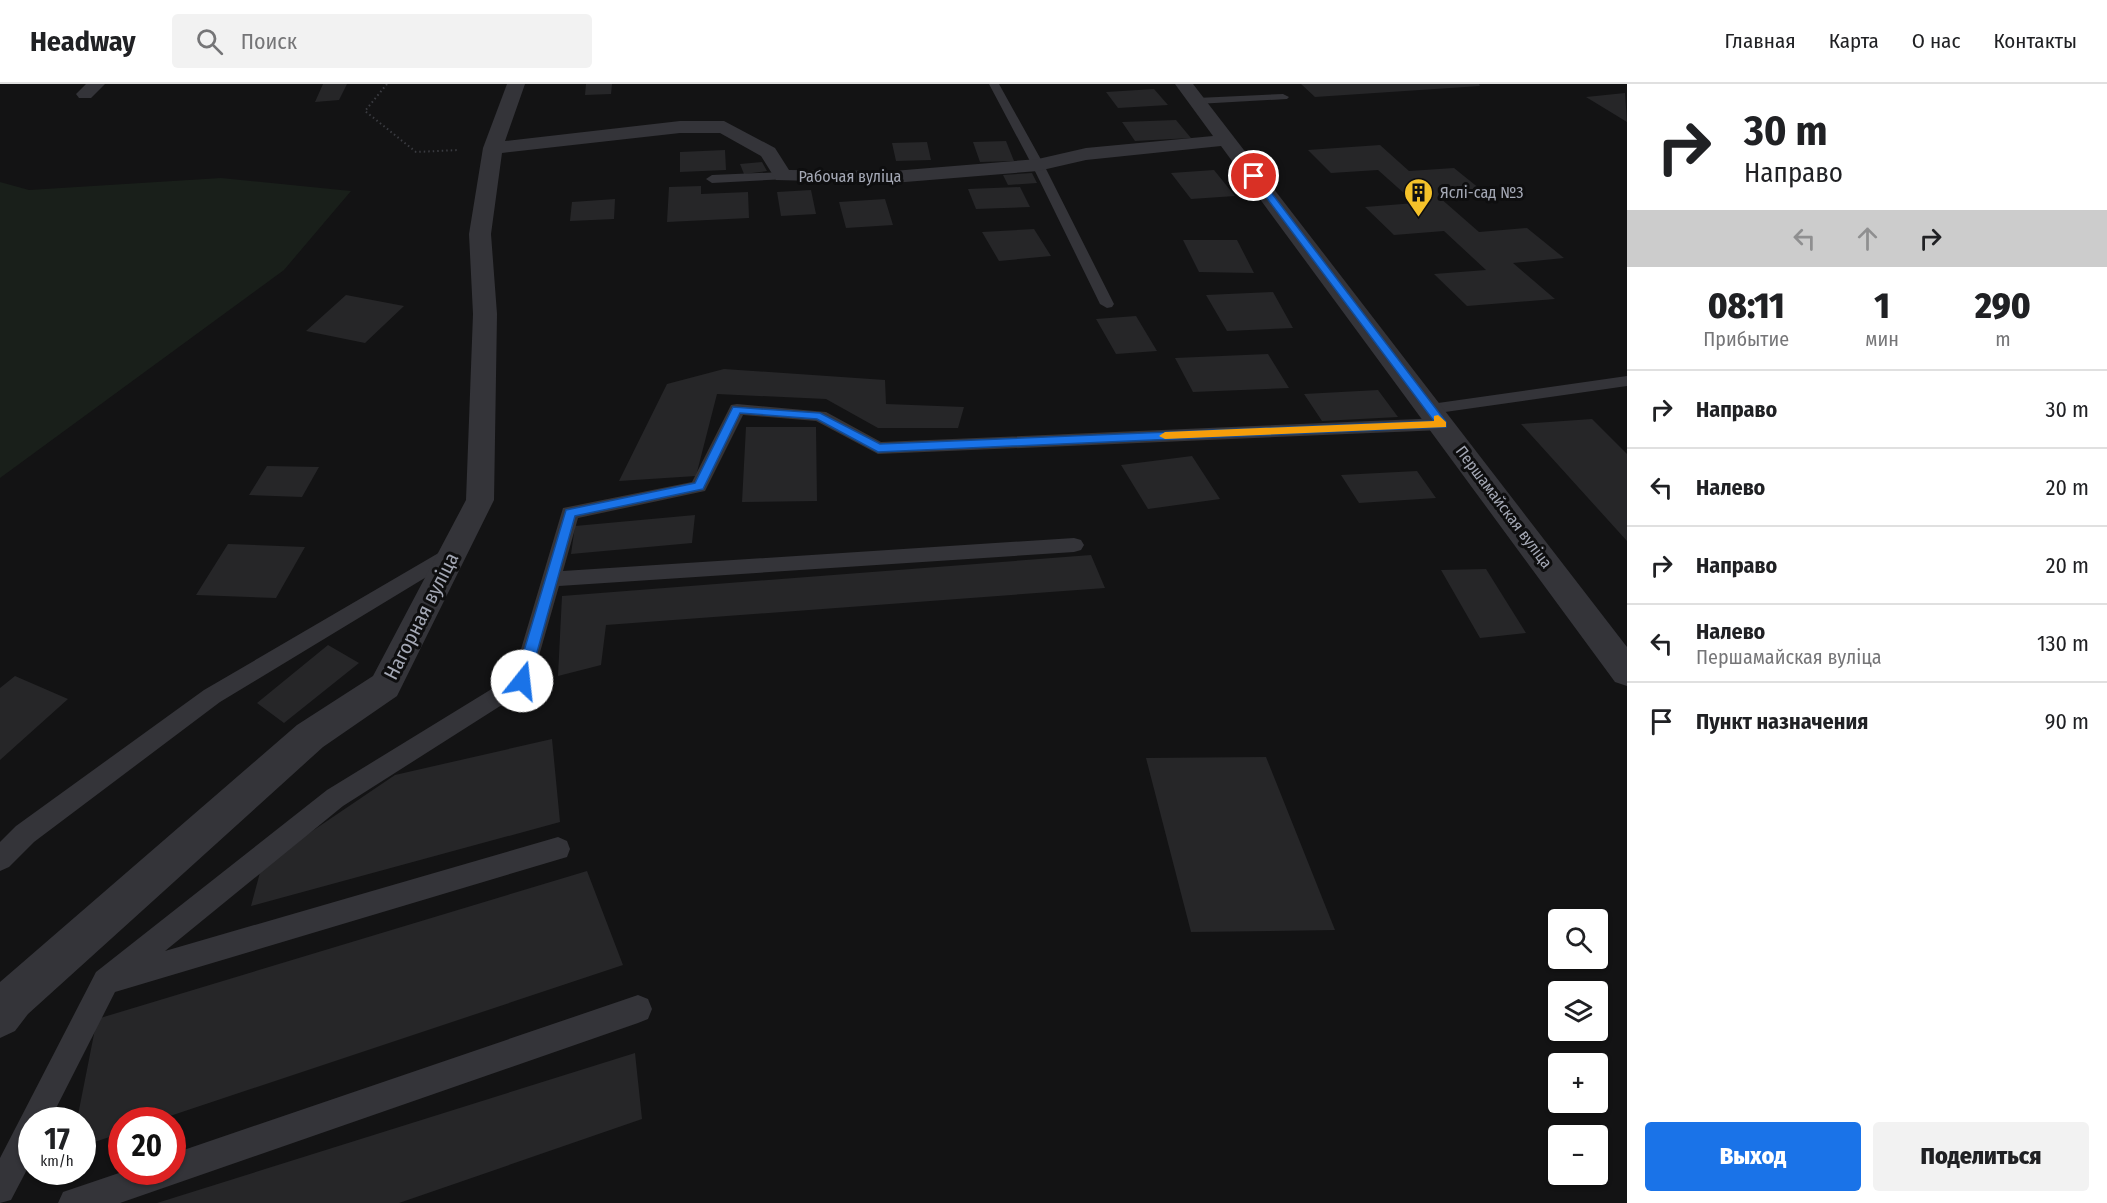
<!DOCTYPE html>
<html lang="ru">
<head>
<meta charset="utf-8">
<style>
  body { margin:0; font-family:"Fira Sans Condensed",sans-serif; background:#f2f2f2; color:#202124; height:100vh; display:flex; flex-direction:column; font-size:22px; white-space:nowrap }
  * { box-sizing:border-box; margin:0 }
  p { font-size:20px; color:#757577 }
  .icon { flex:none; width:33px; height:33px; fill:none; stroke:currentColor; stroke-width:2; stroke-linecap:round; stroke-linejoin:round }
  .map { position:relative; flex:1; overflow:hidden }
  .sheet { display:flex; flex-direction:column; background:#fff; width:480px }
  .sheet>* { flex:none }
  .banner { background:#fff; color:#202124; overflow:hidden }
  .fabs { position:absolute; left:1548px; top:825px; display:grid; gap:12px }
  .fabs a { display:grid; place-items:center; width:60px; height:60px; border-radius:6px; background:#fff; box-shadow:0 2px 4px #0004; font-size:30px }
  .speed { position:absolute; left:18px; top:1023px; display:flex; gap:12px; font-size:30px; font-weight:700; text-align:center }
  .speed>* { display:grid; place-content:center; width:78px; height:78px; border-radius:50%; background:#fff; box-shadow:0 2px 4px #0004; line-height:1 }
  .speed small { font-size:15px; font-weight:400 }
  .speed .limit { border:9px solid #d22; background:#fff; color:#111 }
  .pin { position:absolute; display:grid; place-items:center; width:51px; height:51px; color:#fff; margin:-26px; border:3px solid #fff; border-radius:50%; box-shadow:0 2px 6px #0007 }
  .me { position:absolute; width:66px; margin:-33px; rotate:16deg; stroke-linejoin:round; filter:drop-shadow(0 0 4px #0008) }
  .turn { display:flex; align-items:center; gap:21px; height:126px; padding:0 18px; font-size:27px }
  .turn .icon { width:78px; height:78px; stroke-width:2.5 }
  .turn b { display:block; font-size:42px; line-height:51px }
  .lanes { display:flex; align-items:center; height:57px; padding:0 18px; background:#0003; justify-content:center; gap:30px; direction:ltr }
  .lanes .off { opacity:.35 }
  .eta { display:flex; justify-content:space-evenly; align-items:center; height:102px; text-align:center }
  .eta b { font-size:36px; font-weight:800; line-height:42px }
  .action { display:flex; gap:12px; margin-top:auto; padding:12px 18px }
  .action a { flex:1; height:69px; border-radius:6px; background:#1a73e8; color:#fff; font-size:24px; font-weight:800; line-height:69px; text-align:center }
  .action a+a { background:#f2f2f2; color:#202124 }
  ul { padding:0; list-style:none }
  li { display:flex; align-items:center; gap:18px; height:78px; padding:0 18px; border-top:2px solid #e0e0e0 }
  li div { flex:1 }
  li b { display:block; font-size:22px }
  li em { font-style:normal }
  header { display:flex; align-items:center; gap:36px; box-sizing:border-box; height:84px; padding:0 30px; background:#fff; border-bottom:2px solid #e0e0e0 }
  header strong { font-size:28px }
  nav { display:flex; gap:33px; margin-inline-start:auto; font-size:21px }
  .search { width:420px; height:54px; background:#f2f2f2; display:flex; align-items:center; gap:15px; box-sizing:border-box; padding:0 21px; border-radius:6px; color:#757577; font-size:22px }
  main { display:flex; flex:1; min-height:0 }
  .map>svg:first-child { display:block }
</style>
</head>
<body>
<header>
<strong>Headway</strong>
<div class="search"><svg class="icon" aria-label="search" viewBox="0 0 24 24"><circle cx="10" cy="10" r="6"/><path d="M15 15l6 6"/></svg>Поиск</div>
<nav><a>Главная</a><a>Карта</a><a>О нас</a><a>Контакты</a></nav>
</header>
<main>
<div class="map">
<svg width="1627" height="1119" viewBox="0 0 1627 1119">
  <rect width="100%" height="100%" fill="#131314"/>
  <!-- green -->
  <path fill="#191f1a" d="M221 94 351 107 284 186 0 394V98L29 106Z"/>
  <!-- building -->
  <path fill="#262628" d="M323 0H347L339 16 315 18Z
    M586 0H612L611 10 585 11Z
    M1301 0H1479L1480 2 1315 13Z
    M1154 5 1168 21 1118 24 1106 8Z
    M1625 9 1627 38 1586 13Z
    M1176 36 1191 54 1135 57 1122 38Z
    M1006 57 1014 77 980 78 973 58Z
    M927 58 931 76 896 77 892 59Z
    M1380 61 1409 87 1454 84 1485 109 1439 113 1479 148 1527 144 1564 174 1513 179 1555 215 1467 222 1434 190 1486 186 1444 147 1394 151 1365 123 1415 119 1378 86 1331 89 1308 66Z
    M725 66 726 86 680 88V68Z
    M762 78 767 87 744 90 740 80Z
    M1214 86 1235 112 1191 115 1171 89Z
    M1032 89 1037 99 1008 101 1003 91Z
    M701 102V110L748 108 749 134 667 138 669 103Z
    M1020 103 1030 123 976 125 968 105Z
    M811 106 816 130 781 132 777 108Z
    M615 115 614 135 570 137 572 118Z
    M885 115 893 141 846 144 839 118Z
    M1034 145 1051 172 999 177 982 148Z
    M1183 156H1237L1254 189 1199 188Z
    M1273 208 1293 244 1227 247 1206 211Z
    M346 211 404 222 365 259 306 247Z
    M1136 232 1157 267 1116 270 1096 235Z
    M1268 270 1289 304 1193 308 1175 274Z
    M724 285 885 296 886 320 964 323 958 344H878L826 315 717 310 696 392 619 397 667 300Z
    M1378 306 1398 333 1322 337 1304 310Z
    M1592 335 1627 370V457L1521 340Z
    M746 343H816L817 417 742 418Z
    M1192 372 1220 415 1148 425 1121 381Z
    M267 382 319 383 302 413 249 411Z
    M1417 387 1436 414 1359 419 1341 391Z
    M695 431 692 459 571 470 575 442Z
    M228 460 305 463 276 514 196 511Z
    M1091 471 1105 504 606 541 601 581 558 592 562 512Z
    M1486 485 1526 549 1480 554 1441 486Z
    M328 561 359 579 284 639 257 619Z
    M15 592 68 615 0 676V604Z
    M552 655 560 738 251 822 262 781 395 691Z
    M1266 673 1335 846 1191 848 1146 674Z
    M587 787 623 881 158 1036H122V1049L82 1062V1036H77L97 935Z
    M635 969 642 1035 399 1119H157Z"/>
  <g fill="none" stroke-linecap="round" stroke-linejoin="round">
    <!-- path -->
    <path stroke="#3a3b40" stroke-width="2" stroke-dasharray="1.5 3" stroke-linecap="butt" d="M387 0 365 27 416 68 459 66"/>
    <!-- service -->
    <path fill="#343439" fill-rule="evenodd" d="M989 0H999L1044 81 1114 220 1112 223 1107 224 1100 220 1032 81Z
      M1283 10 1289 13 1287 15 1197 20 1191 17 1197 14Z
      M783 88 789 92 787 95 712 99 706 95 712 91Z
      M1627 292V302L1431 330 1425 329 1423 325 1425 321 1431 320Z
      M737 320 826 328 881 358 1442 334 1448 336 1451 340 1448 344 1442 346 878 370 816 337 743 331 705 407 578 434 563 487 1074 454 1081 456 1084 461 1081 466 1074 468 559 502 530 603 343 722 165 867 558 753 567 757 570 765 567 773 115 908 50 1036H32V1076L11 1116 0 1119V1074L96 888 327 706 513 592 563 424 692 398 729 325 731 321Z
      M454 460 461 462 464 467 461 472 220 618 34 758 9 783 0 787V758L16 742 204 606Z
      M638 911 648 915 652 925 648 935 638 939 120 1119H58L63 1108 122 1088H172V1070Z"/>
    <!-- minor -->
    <path fill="#343439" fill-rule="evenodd" d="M86 0H105L91 14H79L76 10Z
      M507 0H525L505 57 680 37H724L775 64 789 86 893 87 1038 75 1086 64 1213 52 1175 0H1193L1627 563V602L1615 598 1221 62 1086 76 1038 87 893 99 776 96 761 72 720 49H680L502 69 491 150 497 230 494 416 397 612 323 663 28 930 15 947 0 954V898L297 641 373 592 466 416 473 230 469 150 483 64Z"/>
  </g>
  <!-- route -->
  <path fill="#1a73e8" stroke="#114b97" stroke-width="1.5" d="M1254 89 1257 90 1446 338V343L878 368 817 335 740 329 703 405 575 432 529 597 527 602H517L515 597 566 426 695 399 733 323 820 329 880 360 1434 337 1251 93V90Z"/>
  <!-- slow -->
  <path fill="#f59e0b" d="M1438 331 1446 338V343L1165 355 1159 352 1165 348 1434 337V332Z"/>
  <!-- icons -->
  <defs>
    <symbol id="building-pin" viewBox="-11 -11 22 30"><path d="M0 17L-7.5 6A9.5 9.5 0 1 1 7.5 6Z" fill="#f5c22a" stroke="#0e0e0f"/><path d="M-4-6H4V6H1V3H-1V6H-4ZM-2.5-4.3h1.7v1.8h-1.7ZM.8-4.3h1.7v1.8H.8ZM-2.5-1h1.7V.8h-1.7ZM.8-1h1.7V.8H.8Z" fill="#111"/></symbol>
  </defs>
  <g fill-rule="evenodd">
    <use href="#building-pin" x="1402" y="92" width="33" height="45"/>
  </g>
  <g text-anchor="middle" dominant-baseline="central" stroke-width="6" stroke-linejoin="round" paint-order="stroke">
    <!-- far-street labels -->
    <g font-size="16" fill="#a4a8b5" stroke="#0e0e0f">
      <text x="850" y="92">Рабочая вуліца</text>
      <text transform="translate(1504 423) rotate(53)">Першамайская вуліца</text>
    </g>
    <!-- far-poi labels -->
    <g font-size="16" fill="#a4a8b5" stroke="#0e0e0f" text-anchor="start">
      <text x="1440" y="108">Яслі-сад №3</text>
    </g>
    <!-- street labels -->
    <g font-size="20" fill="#a4a8b5" stroke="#0e0e0f">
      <text transform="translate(421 532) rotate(-63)">Нагорная вуліца</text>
    </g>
  </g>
</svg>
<div class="fabs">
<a><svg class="icon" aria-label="search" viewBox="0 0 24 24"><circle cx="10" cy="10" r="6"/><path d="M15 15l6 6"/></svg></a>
<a><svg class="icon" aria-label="layers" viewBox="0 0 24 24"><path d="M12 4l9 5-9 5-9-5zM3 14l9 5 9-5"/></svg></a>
<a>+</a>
<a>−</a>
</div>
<div class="speed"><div>17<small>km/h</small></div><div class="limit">20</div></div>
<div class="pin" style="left:1254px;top:92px;background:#d93025"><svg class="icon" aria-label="arrive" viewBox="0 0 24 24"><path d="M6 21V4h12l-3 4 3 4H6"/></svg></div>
<svg class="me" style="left:522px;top:597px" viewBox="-20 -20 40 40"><circle r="19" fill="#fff"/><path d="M0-13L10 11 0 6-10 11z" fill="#1a73e8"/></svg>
</div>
<section class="sheet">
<div class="banner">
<div class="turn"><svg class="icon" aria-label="right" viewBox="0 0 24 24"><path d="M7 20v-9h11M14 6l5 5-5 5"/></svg><div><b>30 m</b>Направо</div></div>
<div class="lanes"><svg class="icon off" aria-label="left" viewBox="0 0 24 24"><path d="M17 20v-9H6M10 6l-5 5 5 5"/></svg><svg class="icon off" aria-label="ahead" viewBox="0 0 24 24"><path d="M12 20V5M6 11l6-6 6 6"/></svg><svg class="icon" aria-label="right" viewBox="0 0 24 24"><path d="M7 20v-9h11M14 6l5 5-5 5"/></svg></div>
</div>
<div class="eta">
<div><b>08:11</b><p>Прибытие</p></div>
<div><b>1</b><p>мин</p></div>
<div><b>290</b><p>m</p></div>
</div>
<ul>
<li><svg class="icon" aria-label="right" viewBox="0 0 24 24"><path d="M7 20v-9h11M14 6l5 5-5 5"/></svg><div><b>Направо</b></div><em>30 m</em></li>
<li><svg class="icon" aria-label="left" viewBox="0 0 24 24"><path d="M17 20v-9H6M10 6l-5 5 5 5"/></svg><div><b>Налево</b></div><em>20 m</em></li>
<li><svg class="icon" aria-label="right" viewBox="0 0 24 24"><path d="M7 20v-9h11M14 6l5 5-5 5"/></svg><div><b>Направо</b></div><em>20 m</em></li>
<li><svg class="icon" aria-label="left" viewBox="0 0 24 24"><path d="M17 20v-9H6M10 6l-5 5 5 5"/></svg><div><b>Налево</b><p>Першамайская вуліца</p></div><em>130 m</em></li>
<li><svg class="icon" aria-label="arrive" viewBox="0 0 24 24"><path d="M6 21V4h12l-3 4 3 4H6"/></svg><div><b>Пункт назначения</b></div><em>90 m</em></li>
</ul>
<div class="action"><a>Выход</a><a>Поделиться</a></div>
</section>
</main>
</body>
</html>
